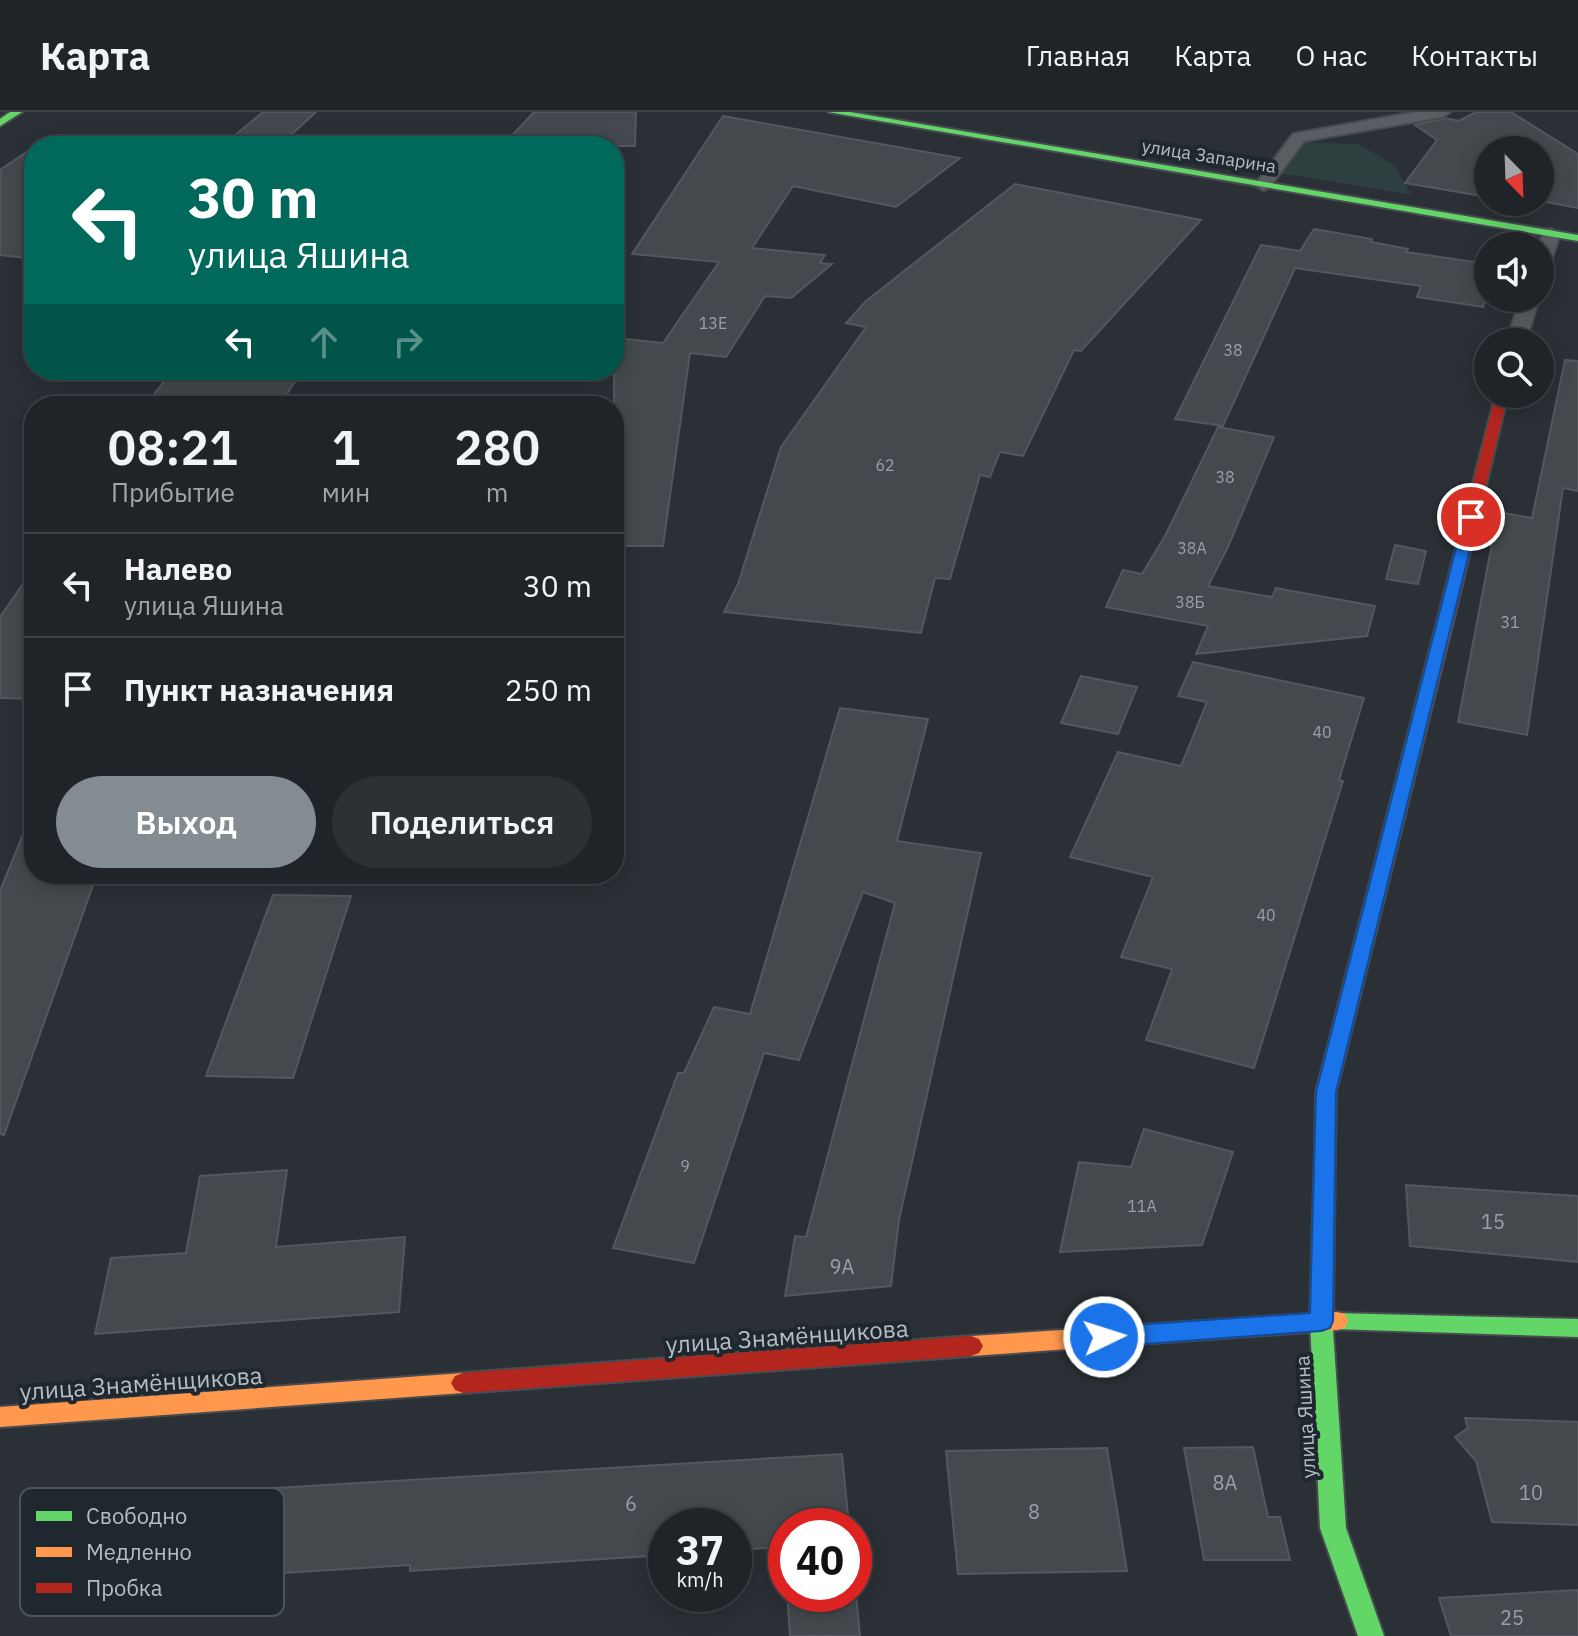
<!DOCTYPE html>
<html lang="ru">
<head>
<meta charset="utf-8">
<style>
  body { margin:0; font-family:"IBM Plex Sans",sans-serif; background:#2d3034; color:#f1f3f6; height:100vh; display:flex; flex-direction:column; font-size:30px; white-space:nowrap }
  * { box-sizing:border-box; margin:0 }
  p { font-size:26px; color:#a2a4a8 }
  .icon { flex:none; width:44px; height:44px; fill:none; stroke:currentColor; stroke-width:2; stroke-linecap:round; stroke-linejoin:round }
  .map { position:relative; flex:1; overflow:hidden }
  .sheet { position:absolute; left:24px; top:284px; width:600px; height:488px; display:flex; flex-direction:column; background:#202428; border-radius:32px; box-shadow:0 4px 20px #0003,0 0 0 2px #3d4145 }
  .sheet>* { flex:none }
  .top-card { position:absolute; left:24px; top:24px; width:600px; height:244px; border-radius:32px; box-shadow:0 4px 20px #0003,0 0 0 2px #3d4145; background:#00695c; color:#fff; overflow:hidden }
  .needle { width:52px; rotate:157deg }
  .tools { position:absolute; left:1474px; top:24px; display:grid; gap:16px }
  .tools a { display:grid; place-items:center; width:80px; height:80px; border-radius:50%; background:#202428; box-shadow:0 4px 20px #0003,0 0 0 2px #3d4145; font-size:40px }
  .speed { position:absolute; left:648px; top:1396px; display:flex; gap:16px; font-size:40px; font-weight:700; text-align:center }
  .speed>* { display:grid; place-content:center; width:104px; height:104px; border-radius:50%; background:#202428; box-shadow:0 4px 20px #0003,0 0 0 2px #3d4145; line-height:1 }
  .speed small { font-size:20px; font-weight:400 }
  .speed .limit { border:12px solid #d22; background:#fff; color:#111 }
  .pin { position:absolute; display:grid; place-items:center; width:68px; height:68px; color:#fff; margin:-34px; border:4px solid #fff; border-radius:50%; box-shadow:0 2px 8px #0007 }
  .me { position:absolute; width:88px; margin:-44px; rotate:86deg; stroke-linejoin:round; filter:drop-shadow(0 0 6px #0008) }
  .turn { display:flex; align-items:center; gap:28px; height:168px; padding:0 32px; font-size:36px }
  .turn .icon { width:104px; height:104px; stroke-width:2.5 }
  .turn b { display:block; font-size:56px; line-height:68px }
  .lanes { display:flex; align-items:center; height:76px; padding:0 32px; background:#0003; justify-content:center; gap:40px; direction:ltr }
  .lanes .off { opacity:.35 }
  .eta { display:flex; justify-content:space-evenly; align-items:center; height:136px; text-align:center }
  .eta b { font-size:48px; font-weight:600; line-height:56px }
  .action { display:flex; gap:16px; margin-top:auto; padding:16px 32px }
  .action a { flex:1; height:92px; border-radius:48px; background:#848c93; color:#fff; font-size:32px; font-weight:600; line-height:92px; text-align:center }
  .action a+a { background:#2d3034; color:#f1f3f6 }
  ul { padding:0; list-style:none }
  li { display:flex; align-items:center; gap:24px; height:104px; padding:0 32px; border-top:2px solid #3d4145 }
  li div { flex:1 }
  li b { display:block; font-size:30px }
  li em { font-style:normal }
  header { display:flex; align-items:center; gap:48px; box-sizing:border-box; height:112px; padding:0 40px; background:#202428; border-bottom:2px solid #3d4145 }
  header strong { font-size:38px }
  nav { display:flex; gap:44px; margin-inline-start:auto; font-size:28px }
  .map>svg:first-child { display:block }
</style>
</head>
<body>
<header>
<strong>Карта</strong>
<nav><a>Главная</a><a>Карта</a><a>О нас</a><a>Контакты</a></nav>
</header>
<div class="map">
<svg width="1578" height="1524" viewBox="0 0 1578 1524">
  <rect width="100%" height="100%" fill="#2a3035"/>
  <!-- green -->
  <path fill="#2d3f3e" d="M1302 30 1359 32 1395 54 1411 83 1279 61Z"/>
  <!-- building -->
  <path fill="#44494d" stroke="#52585d" stroke-width="2" d="M263 0H316L279 34H222Z
    M534 0H636L635 34H502Z
    M1476 0H1511L1578 42V96L1540 89V38H1488V85L1405 71 1437 28 1415 13 1445 6 1459 9Z
    M723 4 960 46 896 95 793 74 752 136 825 143 820 151 832 152 791 186 765 184 726 245 690 241 663 434H614V240L617 226 663 231 719 150 632 142Z
    M34 35V147L0 143V58Z
    M1015 72 1201 108 1081 239 1074 238 1023 344 1000 340 990 365 980 363 950 467 935 466 921 521 724 500 738 472 781 335 866 215 846 211 866 189Z
    M1314 117 1372 127 1371 130 1408 137 1406 140 1488 152V182L1483 195 1417 185 1421 174 1295 156 1223 314 1175 307 1261 133 1300 139Z
    M1565 248 1578 249V379L1563 376 1527 623 1458 610 1498 400 1532 406Z
    M173 258H215L300 262 279 294H145Z
    M1218 315 1274 325 1228 435 1208 474 1272 485 1276 476 1375 494 1367 524 1196 542 1208 514 1106 495 1123 458 1142 462 1166 422Z
    M1395 433 1426 439 1418 472 1386 467Z
    M34 456V587L0 586V505Z
    M1193 550 1364 586 1339 668 1343 669 1254 956 1146 928 1172 857 1121 845 1153 765 1070 745 1118 640 1181 654 1207 590 1178 584Z
    M1081 564 1137 575 1118 622 1061 611Z
    M840 596 928 607 897 729 981 741 899 1108 891 1174 785 1184 795 1124 806 1125 895 791 863 780 799 948 764 941 694 1151 613 1136 678 961H684L714 895 750 902Z
    M33 698 34 762H97L4 1023 0 1022V779Z
    M273 783 351 784 293 966 206 964Z
    M1144 1017 1233 1040 1202 1133 1060 1140 1079 1050 1131 1055Z
    M287 1058 276 1135 405 1125 399 1200 95 1222 111 1146 186 1141 200 1064Z
    M1406 1073 1578 1084V1150L1410 1134Z
    M1465 1306 1578 1310V1413L1492 1410 1476 1349 1455 1325 1468 1316Z
    M1253 1335 1268 1405H1280L1290 1448H1204L1184 1336Z
    M1107 1336 1127 1459 958 1462 946 1339Z
    M842 1342 849 1414H786V1435L734 1438V1414H666V1443L410 1459V1453L72 1474 92 1387Z
    M1578 1478V1524H1451L1439 1486Z
    M787 1482H856L860 1524H790Z"/>
  <g fill="none" stroke-linecap="round" stroke-linejoin="round">
    <defs>
      <path id="street" d="M1416 0H1450L1442 5 1304 29 1269 76 1263 78 1255 73 1293 22Z
        M1551 117 1560 122 1549 156 1540 161 1538 134 1545 118Z
        M1521 186H1539L1526 230H1506Z"/>
      <path id="fast" d="M10 0H22L0 14V7Z
        M828 0H850L1578 123V129Z
        M1325 1030 1332 1032 1335 1038 1333 1201 1578 1207V1225L1333 1217 1346 1416 1384 1524H1358L1320 1416 1310 1209 1315 1038 1318 1032Z"/>
      <path id="slow" d="M1447 497 1455 502 1336 980 1335 1038 1332 1044 1325 1046 1318 1044 1315 1038 1316 980 1439 502Z
        M1337 1200 1345 1202 1348 1209 1345 1216 1337 1218 971 1244 963 1241 959 1234 963 1227 971 1224Z
        M463 1261 471 1264 475 1271 471 1278 463 1281 0 1315V1295Z"/>
      <path id="jam" d="M1496 282H1508L1455 502 1447 507 1439 502Z
        M971 1224 979 1227 983 1234 979 1241 971 1244 463 1281 455 1278 451 1271 455 1264 463 1261Z"/>
    </defs>
    <!-- street casing -->
    <use href="#street" stroke="#484c50" stroke-width="4"/>
    <!-- fast casing -->
    <use href="#fast" stroke="#484c50" stroke-width="4"/>
    <!-- slow casing -->
    <use href="#slow" stroke="#484c50" stroke-width="4"/>
    <!-- jam casing -->
    <use href="#jam" stroke="#484c50" stroke-width="4"/>
    <!-- street -->
    <use href="#street" fill="#5a5e63" fill-rule="evenodd"/>
    <!-- fast -->
    <use href="#fast" fill="#63d668" fill-rule="evenodd"/>
    <!-- slow -->
    <use href="#slow" fill="#ff974d" fill-rule="evenodd"/>
    <!-- jam -->
    <use href="#jam" fill="#b3261e" fill-rule="evenodd"/>
  </g>
  <!-- route -->
  <path fill="#1a73e8" stroke="#114b97" stroke-width="2" d="M1471 401 1478 405 1336 980 1333 1209 1330 1216 1321 1219 1104 1235 1096 1232 1093 1225 1096 1218 1104 1215 1310 1201 1316 980 1464 405Z"/>
  <g text-anchor="middle" dominant-baseline="central" stroke-width="8" stroke-linejoin="round" paint-order="stroke">
    <!-- number labels -->
    <g font-size="16" fill="#99a0a7">
      <text x="713" y="211">13Е</text>
      <text x="1233" y="238">38</text>
      <text x="885" y="353">62</text>
      <text x="1225" y="365">38</text>
      <text x="1192" y="436">38А</text>
      <text x="1190" y="490">38Б</text>
      <text x="1510" y="510">31</text>
      <text x="1322" y="620">40</text>
      <text x="1266" y="803">40</text>
      <text x="685" y="1054">9</text>
      <text x="1142" y="1094">11А</text>
    </g>
    <!-- far-street labels -->
    <g font-size="18" fill="#b5bdc5" stroke="#1f272f">
      <text transform="translate(1209 44) rotate(9)">улица Запарина</text>
    </g>
    <!-- near-number labels -->
    <g font-size="20" fill="#99a0a7">
      <text x="1493" y="1109">15</text>
      <text x="842" y="1154">9А</text>
      <text x="1225" y="1370">8А</text>
      <text x="1531" y="1380">10</text>
      <text x="631" y="1391">6</text>
      <text x="1034" y="1399">8</text>
      <text x="1512" y="1505">25</text>
    </g>
    <!-- street labels -->
    <g font-size="20" fill="#b5bdc5" stroke="#1f272f">
      <text transform="translate(1305 1305) rotate(-93)">улица Яшина</text>
    </g>
    <!-- near-street labels -->
    <g font-size="24" fill="#b5bdc5" stroke="#1f272f">
      <text transform="translate(787 1224) rotate(-4)">улица Знамёнщикова</text>
      <text transform="translate(141 1271) rotate(-4)">улица Знамёнщикова</text>
    </g>
  </g>
  <!-- legend -->
  <rect x="20" y="1376" width="264" height="128" rx="12" fill="#1f272f" stroke="#4c545c" stroke-width="2"/>
  <rect x="36" y="1399" width="36" height="10" fill="#63d668"/>
  <rect x="36" y="1435" width="36" height="10" fill="#ff974d"/>
  <rect x="36" y="1471" width="36" height="10" fill="#b3261e"/>
  <g font-size="22" fill="#b5bdc5">
    <text x="86" y="1412">Свободно</text>
    <text x="86" y="1448">Медленно</text>
    <text x="86" y="1484">Пробка</text>
  </g>
</svg>
<div class="tools">
<a><svg class="needle" viewBox="-14 -14 28 28"><path d="M0-13l5 13h-10z" fill="#e53935"/><path d="M0 13l5-13h-10z" fill="#a2a4a8"/></svg></a>
<a><svg class="icon" aria-label="sound" viewBox="0 0 24 24"><path d="M4 9h4l5-4v14l-5-4H4zM17 9q2 3 0 6"/></svg></a>
<a><svg class="icon" aria-label="search" viewBox="0 0 24 24"><circle cx="10" cy="10" r="6"/><path d="M15 15l6 6"/></svg></a>
</div>
<div class="speed"><div>37<small>km/h</small></div><div class="limit">40</div></div>
<div class="pin" style="left:1471px;top:405px;background:#d93025"><svg class="icon" aria-label="arrive" viewBox="0 0 24 24"><path d="M6 21V4h12l-3 4 3 4H6"/></svg></div>
<svg class="me" style="left:1104px;top:1225px" viewBox="-20 -20 40 40"><circle r="17" fill="#1a73e8" stroke="#fff" stroke-width="3"/><path d="M0-11L8 9 0 5-8 9z" fill="#fff"/></svg>
<div class="top-card">
<div class="turn"><svg class="icon" aria-label="left" viewBox="0 0 24 24"><path d="M17 20v-9H6M10 6l-5 5 5 5"/></svg><div><b>30 m</b>улица Яшина</div></div>
<div class="lanes"><svg class="icon" aria-label="left" viewBox="0 0 24 24"><path d="M17 20v-9H6M10 6l-5 5 5 5"/></svg><svg class="icon off" aria-label="ahead" viewBox="0 0 24 24"><path d="M12 20V5M6 11l6-6 6 6"/></svg><svg class="icon off" aria-label="right" viewBox="0 0 24 24"><path d="M7 20v-9h11M14 6l5 5-5 5"/></svg></div>
</div>
<section class="sheet">
<div class="eta">
<div><b>08:21</b><p>Прибытие</p></div>
<div><b>1</b><p>мин</p></div>
<div><b>280</b><p>m</p></div>
</div>
<ul>
<li><svg class="icon" aria-label="left" viewBox="0 0 24 24"><path d="M17 20v-9H6M10 6l-5 5 5 5"/></svg><div><b>Налево</b><p>улица Яшина</p></div><em>30 m</em></li>
<li><svg class="icon" aria-label="arrive" viewBox="0 0 24 24"><path d="M6 21V4h12l-3 4 3 4H6"/></svg><div><b>Пункт назначения</b></div><em>250 m</em></li>
</ul>
<div class="action"><a>Выход</a><a>Поделиться</a></div>
</section>
</div>
</body>
</html>
